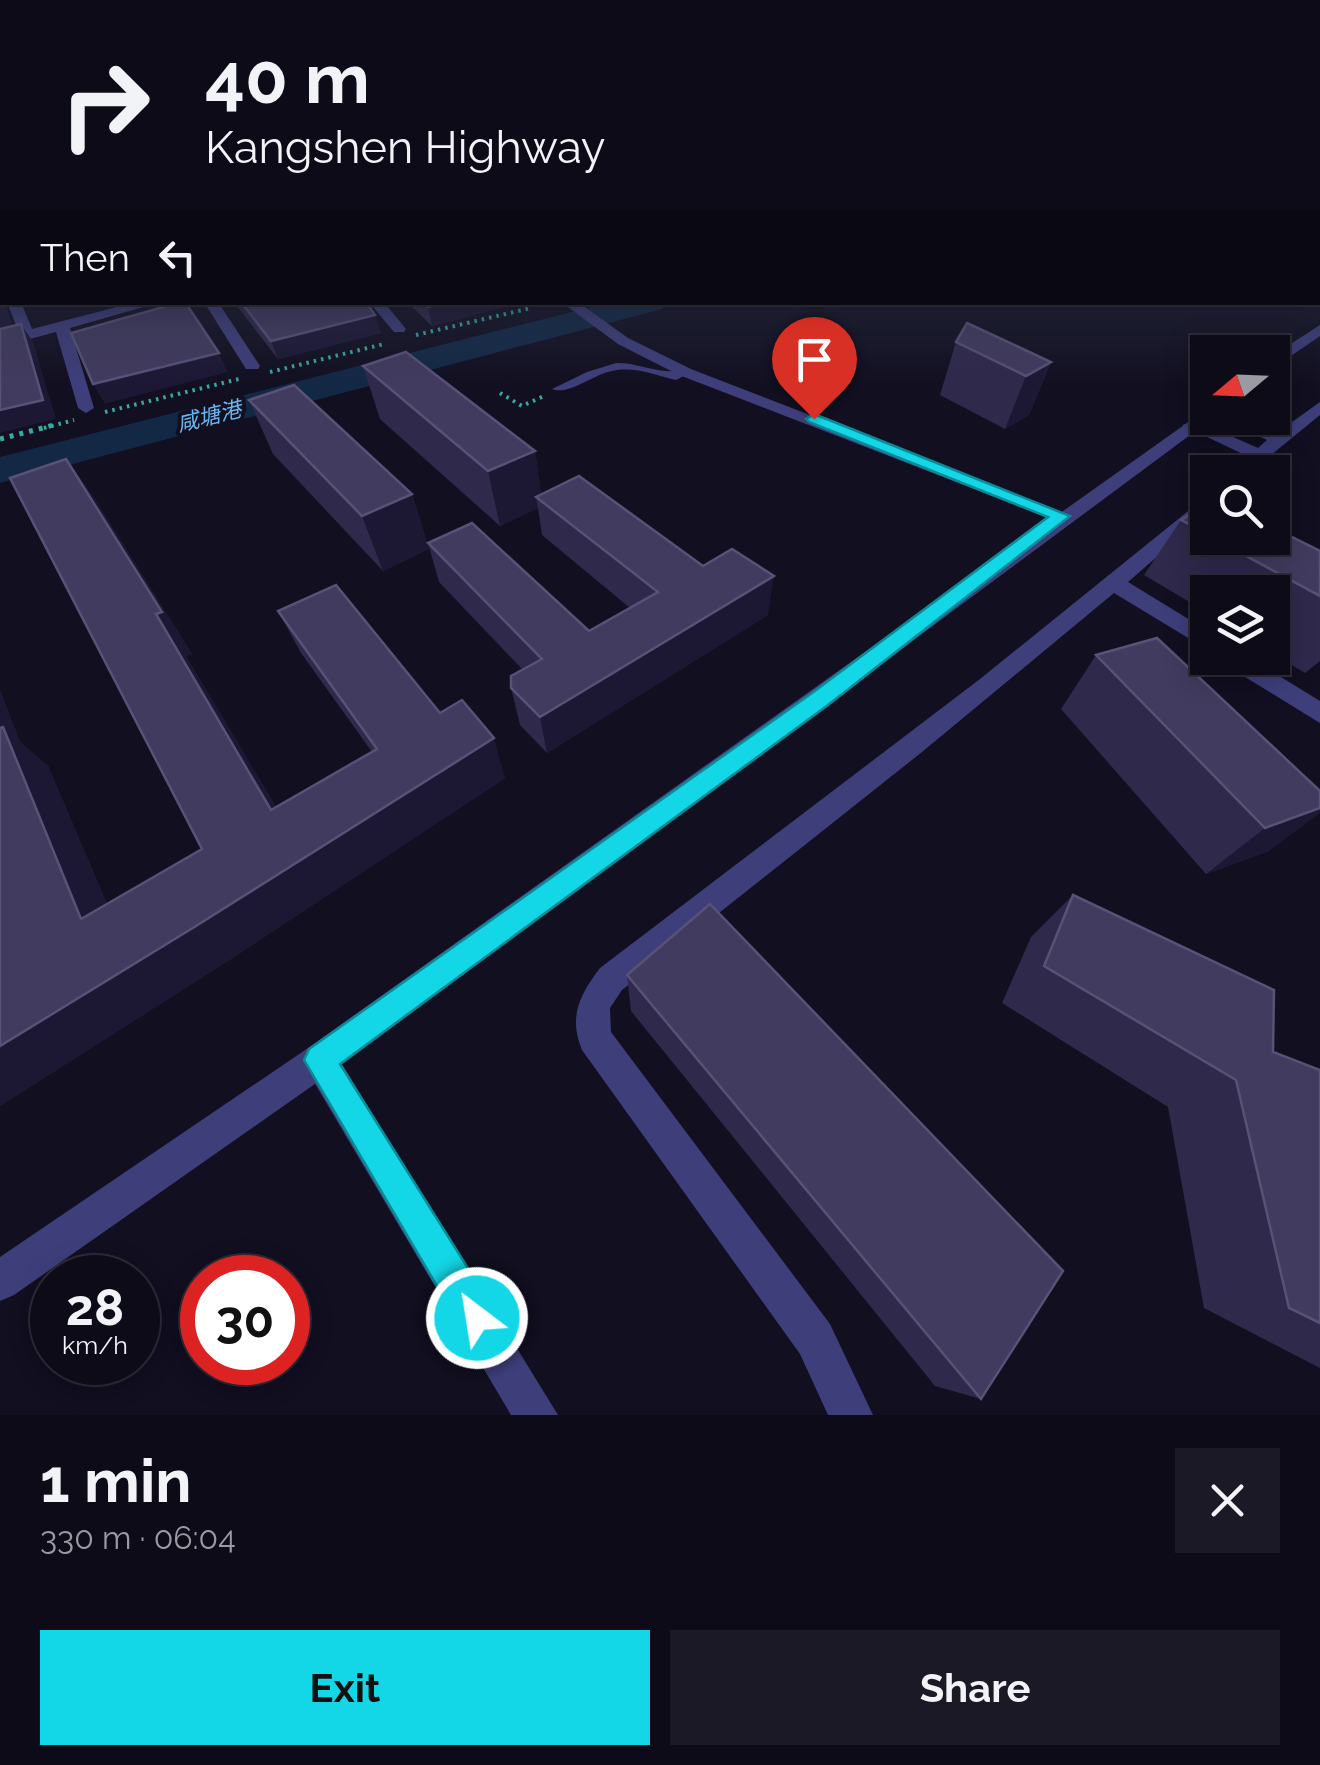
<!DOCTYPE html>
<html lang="en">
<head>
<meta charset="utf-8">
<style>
  body { margin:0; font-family:Raleway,"Noto Sans SC",sans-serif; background:#1b1925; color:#f1f3f6; height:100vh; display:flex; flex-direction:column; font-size:38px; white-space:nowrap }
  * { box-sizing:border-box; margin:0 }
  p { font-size:32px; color:#9a9ba2 }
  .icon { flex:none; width:55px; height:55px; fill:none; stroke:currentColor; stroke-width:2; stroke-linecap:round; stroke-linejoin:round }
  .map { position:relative; height:1415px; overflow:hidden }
  .panel { display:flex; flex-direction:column; background:#0d0b18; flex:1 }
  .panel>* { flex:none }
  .guide { position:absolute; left:0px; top:0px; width:1320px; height:305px; box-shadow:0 5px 25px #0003,0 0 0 2px #2d2b37; background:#0d0b18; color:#f1f3f6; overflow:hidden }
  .needle { width:65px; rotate:251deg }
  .buttons { position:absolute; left:1190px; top:335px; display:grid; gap:20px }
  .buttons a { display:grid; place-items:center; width:100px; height:100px; border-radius:0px; background:#0d0b18; box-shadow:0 5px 25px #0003,0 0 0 2px #2d2b37; font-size:50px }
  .speed { position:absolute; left:30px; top:1255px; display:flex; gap:20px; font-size:50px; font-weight:700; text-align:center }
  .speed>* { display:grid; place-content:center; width:130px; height:130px; border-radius:50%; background:#0d0b18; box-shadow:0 5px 25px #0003,0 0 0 2px #2d2b37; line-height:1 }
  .speed small { font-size:25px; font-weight:400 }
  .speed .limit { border:15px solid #d22; background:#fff; color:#111 }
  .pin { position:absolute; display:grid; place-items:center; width:85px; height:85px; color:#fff; margin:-102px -42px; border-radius:50% 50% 50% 0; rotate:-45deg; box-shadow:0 0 10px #0007 }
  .pin .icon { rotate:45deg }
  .me { position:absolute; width:110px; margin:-55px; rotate:329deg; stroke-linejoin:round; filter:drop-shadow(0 0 8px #0008) }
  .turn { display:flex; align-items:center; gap:35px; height:210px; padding:0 40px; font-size:45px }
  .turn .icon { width:130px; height:130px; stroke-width:2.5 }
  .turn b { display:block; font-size:70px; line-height:85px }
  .then { display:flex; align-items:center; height:95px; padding:0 40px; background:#0003; gap:20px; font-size:38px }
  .round { display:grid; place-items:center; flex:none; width:105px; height:105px; border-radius:0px; background:#1b1925 }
  .overview { display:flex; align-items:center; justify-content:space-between; height:170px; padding:0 40px }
  h1 { font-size:60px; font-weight:700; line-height:75px }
  .action { display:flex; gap:20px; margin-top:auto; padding:20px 40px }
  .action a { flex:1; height:115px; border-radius:0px; background:#13d6e6; color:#111; font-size:40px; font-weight:700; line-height:115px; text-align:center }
  .action a+a { background:#1b1925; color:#f1f3f6 }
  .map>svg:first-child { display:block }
</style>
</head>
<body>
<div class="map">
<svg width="1320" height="1415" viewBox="0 0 1320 1415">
  <rect width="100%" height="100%" fill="#110f20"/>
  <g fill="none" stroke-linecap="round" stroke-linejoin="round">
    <!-- river -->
    <path fill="#122845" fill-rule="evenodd" d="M611 302H667L662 309 0 483V457Z"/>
    <!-- path-far1 -->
    <path stroke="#38a99f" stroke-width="4" stroke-dasharray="2.5 5" stroke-linecap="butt" d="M416 335 531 308V302
      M270 372 384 344
      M500 393 522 406 544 396
      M105 412 239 379
      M44 428 74 420"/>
    <!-- path -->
    <path stroke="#38a99f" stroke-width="5" stroke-dasharray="4 6" stroke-linecap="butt" d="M0 439 54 425"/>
    <!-- service -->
    <path fill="#3e3e7b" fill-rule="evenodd" d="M616 363C638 362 665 377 685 369L691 372 676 380C655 375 634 366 612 371 594 374 568 396 552 389L587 372Z"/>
    <!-- minor -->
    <path fill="#3e3e7b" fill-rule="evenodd" d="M7 302H21L32 329 136 302H161L70 328 94 408 86 413 78 408 56 332 0 347V337L19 333Z
      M204 302H218L260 366 258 369H246Z
      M369 302H384L406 329 404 332H394Z
      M561 302H578L628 338 691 369 1071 516 1061 522 1054 520 679 375 618 344Z
      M1320 402V415L1250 472H1230L1247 456 1182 425 1197 421 1258 448 1267 440 1220 418H1242L1278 432Z
      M1208 495V512L1128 582 1208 631V650L1114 593 922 752 622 990 610 1008 611 1032 830 1324 873 1415H828L800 1354 582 1050C568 1017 580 994 600 968L980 679Z
      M1220 658H1250L1320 701V723L1224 664Z
      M320 1043 332 1048 558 1415H511L308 1072 303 1060 308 1048Z"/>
    <!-- tertiary -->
    <path fill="#3e3e7b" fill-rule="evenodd" d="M1320 325V336L1272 369V356Z
      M1208 408V418H1213L332 1072 14 1295 0 1301V1257L308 1048Z"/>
    <!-- secondary -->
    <path fill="#7170f3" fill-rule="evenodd" d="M1318 244 1320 245V253L1318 252Z"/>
  </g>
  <!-- wall -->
  <path fill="#2f294c" d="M1318 188H1320V214L1318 215Z
    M234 302H366L381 333 278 359Z
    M407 302H511V305L432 326Z
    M956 342 1051 362 1029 415 1005 429 940 395Z
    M363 366 535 451 541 494 768 615 547 753 520 725 511 688 523 670 439 582 428 543 589 631 630 608 542 535 538 508 500 526 380 419Z
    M249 400 412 494 429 549 383 571 273 454Z
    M66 459 96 501 192 654 186 656 276 807 372 752 301 653 278 611 440 713 505 778 234 957 0 1106V690L20 742 48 766 107 904 202 849Z
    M1208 503V538H1272L1320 551V661L1305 673 1272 653V592H1208V613L1144 575 1181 520Z
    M1096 655 1320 791 1269 851 1206 874 1061 709Z
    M1073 895 1273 1052 1320 1070V1368L1204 1308 1168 1107 1002 1003 1031 937Z
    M627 975 981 1399 935 1386 631 1011Z"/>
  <!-- shaded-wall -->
  <path fill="#1c1733" d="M2 209V229L0 231V210Z
    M2 281V302H5L14 330 0 334V282Z
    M447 302H511V305L432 326 428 307Z
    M375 315 381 333 278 359 271 341Z
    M21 324 33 342 56 419 0 433V410Z
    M219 353 228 372 105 404 93 384Z
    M1051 362 1029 415 1005 429 1026 376Z
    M535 451 542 501 536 497 538 508 500 526 488 471Z
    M66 459 96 501 192 654 186 656 300 847 271 810Z
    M412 494 429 549 383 571 362 516Z
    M774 576 768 615 547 753 540 717Z
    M0 690 20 742 48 766 127 951 81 919 0 746Z
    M494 738 505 778 234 957 0 1106V1046Z
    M1320 808V813L1269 851 1206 874 1265 828Z"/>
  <!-- building -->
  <path fill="#413b5f" stroke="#585277" stroke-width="2.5" d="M0 188H2V209L0 210Z
    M0 246 2 255V281L0 282Z
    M181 302H185L219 353 93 384 71 333Z
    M241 302H366L375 315 271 341Z
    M422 302H447L428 307Z
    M967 323 1051 362 1026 376 956 342Z
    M21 324 43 400 0 410V329Z
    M406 352 535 451 488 471 363 366Z
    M294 385 412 494 362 516 249 400Z
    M66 459 162 612 156 614 271 810 377 749 278 611 336 585 440 713 462 700 494 738 196 926 0 1046V728L3 727 81 919 202 849 10 478Z
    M579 476 703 566 732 549 774 576 540 717 511 688V676L542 659 428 543 472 523 589 631 658 592 536 497Z
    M1208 503V534L1181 520Z
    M1272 527 1320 551V596L1213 538H1272Z
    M1157 638 1320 791V808L1265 828 1096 655Z
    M1073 895 1274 990 1273 1052 1320 1070V1323L1289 1308 1236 1080 1044 966Z
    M710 904 1063 1271 981 1399 627 975Z"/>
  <!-- sky -->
  <linearGradient id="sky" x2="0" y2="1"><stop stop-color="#090812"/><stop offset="0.49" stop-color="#32374e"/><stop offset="1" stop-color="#32374e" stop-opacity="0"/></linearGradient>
  <rect width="1320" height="386" fill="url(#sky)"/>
  <!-- route -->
  <path fill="#13d6e6" stroke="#0c8b96" stroke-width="2.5" d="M814 414 1070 516 828 705 340 1064 491 1305 496 1318 491 1332 477 1337 464 1332 304 1060 309 1049 812 693 1048 517 809 422 806 419Z"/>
  <g text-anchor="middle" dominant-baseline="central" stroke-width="8" stroke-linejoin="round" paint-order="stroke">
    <!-- far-water labels -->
    <g font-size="22" font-style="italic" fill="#68b6f2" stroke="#110f20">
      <text transform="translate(209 416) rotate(-14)">咸塘港</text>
    </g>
  </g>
</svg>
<div class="buttons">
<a><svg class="needle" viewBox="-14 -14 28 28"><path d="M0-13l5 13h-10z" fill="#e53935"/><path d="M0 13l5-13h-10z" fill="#9a9ba2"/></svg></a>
<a><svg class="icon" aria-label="search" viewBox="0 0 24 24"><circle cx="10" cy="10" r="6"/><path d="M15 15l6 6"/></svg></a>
<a><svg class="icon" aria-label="layers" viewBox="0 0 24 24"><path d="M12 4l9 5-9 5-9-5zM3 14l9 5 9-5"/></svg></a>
</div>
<div class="speed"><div>28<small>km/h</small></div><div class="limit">30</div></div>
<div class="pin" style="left:814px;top:419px;background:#d93025"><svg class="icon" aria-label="arrive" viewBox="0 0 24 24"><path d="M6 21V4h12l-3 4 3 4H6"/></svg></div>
<svg class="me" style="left:477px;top:1318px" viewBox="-20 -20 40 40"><circle r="17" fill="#13d6e6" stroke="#fff" stroke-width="3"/><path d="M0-11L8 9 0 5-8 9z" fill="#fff"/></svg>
<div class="guide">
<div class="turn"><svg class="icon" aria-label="right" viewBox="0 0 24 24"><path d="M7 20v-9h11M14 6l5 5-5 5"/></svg><div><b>40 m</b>Kangshen Highway</div></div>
<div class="then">Then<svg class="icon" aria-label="left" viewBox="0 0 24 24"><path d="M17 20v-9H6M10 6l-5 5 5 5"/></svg></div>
</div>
</div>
<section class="panel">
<div class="overview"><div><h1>1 min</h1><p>330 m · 06:04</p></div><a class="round"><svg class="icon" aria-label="close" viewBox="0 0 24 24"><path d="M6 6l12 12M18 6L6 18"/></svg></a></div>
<div class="action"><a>Exit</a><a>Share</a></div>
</section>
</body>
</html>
